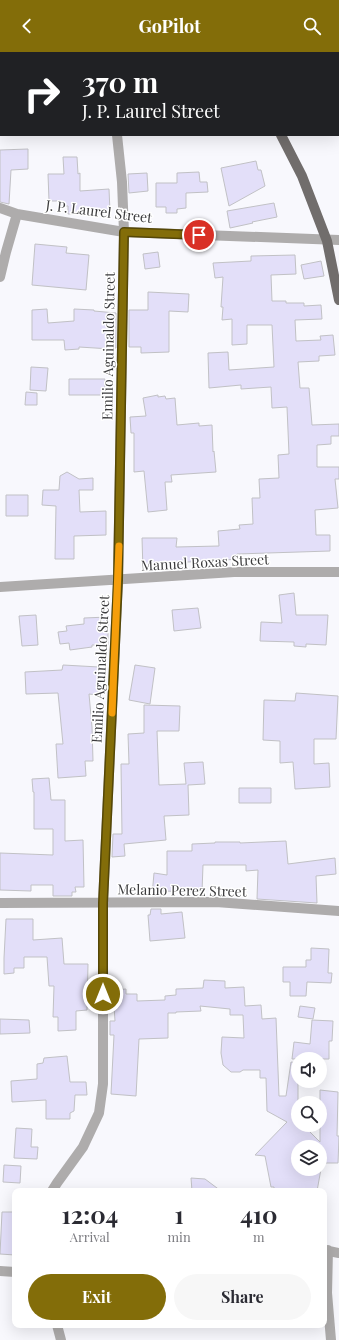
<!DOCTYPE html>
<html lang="en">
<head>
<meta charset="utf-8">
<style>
  body { margin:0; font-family:"Playfair Display",serif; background:#f7f7f7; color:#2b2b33; height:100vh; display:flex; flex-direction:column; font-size:15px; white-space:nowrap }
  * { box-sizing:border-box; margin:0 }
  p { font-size:13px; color:#7c7c81 }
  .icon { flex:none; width:22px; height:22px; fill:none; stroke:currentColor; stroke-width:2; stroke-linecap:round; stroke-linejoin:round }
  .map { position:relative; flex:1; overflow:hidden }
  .side { position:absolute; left:12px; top:1136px; width:315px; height:140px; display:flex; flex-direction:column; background:#fff; border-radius:8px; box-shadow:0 4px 16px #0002 }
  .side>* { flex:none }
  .hud { position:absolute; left:0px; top:0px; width:339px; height:84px; box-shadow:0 4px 16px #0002; background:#202124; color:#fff; overflow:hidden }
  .fabs { position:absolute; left:291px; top:1000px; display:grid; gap:8px }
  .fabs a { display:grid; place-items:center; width:36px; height:36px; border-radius:50%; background:#fff; box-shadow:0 4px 16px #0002; font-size:20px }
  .pin { position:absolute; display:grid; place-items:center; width:34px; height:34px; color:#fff; margin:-17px; border:2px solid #fff; border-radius:50%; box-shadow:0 1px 4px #0007 }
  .me { position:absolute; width:44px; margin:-22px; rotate:0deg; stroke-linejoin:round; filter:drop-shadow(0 0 3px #0008) }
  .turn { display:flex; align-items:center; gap:14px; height:84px; padding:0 16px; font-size:18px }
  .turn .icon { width:52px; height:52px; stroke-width:2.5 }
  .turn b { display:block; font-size:28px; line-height:34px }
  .eta { display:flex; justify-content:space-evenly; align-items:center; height:68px; text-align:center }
  .eta b { font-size:24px; font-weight:700; line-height:28px }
  .primary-button { display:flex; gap:8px; margin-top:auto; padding:8px 16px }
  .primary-button a { flex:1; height:46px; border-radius:24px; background:#836d09; color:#fff; font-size:16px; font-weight:700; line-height:46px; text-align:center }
  .primary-button a+a { background:#f7f7f7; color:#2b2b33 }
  header { display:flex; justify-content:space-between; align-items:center; height:52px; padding:0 16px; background:#836d09; color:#fff; font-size:18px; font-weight:700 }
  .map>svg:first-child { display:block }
</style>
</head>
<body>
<header><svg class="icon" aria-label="back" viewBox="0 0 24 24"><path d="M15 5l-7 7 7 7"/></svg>GoPilot<svg class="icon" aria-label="search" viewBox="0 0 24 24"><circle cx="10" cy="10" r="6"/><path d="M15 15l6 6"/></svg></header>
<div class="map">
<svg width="339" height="1288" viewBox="0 0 339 1288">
  <rect width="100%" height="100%" fill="#f8f8fd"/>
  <!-- building -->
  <path fill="#e3dff9" stroke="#c1c1c5" d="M28 97V117L11 118 9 152 0 150V98Z
    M63 105H77L78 122 80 121V139L109 137 110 160 68 162V154H61L60 149H49L48 122H64Z
    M256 109 258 118H261L265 134 229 154 221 116Z
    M199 120 200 130H207L208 140 186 141V156L177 157V161H166V155H156V131H177V121Z
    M147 121 148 139 129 141 128 122Z
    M274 151 277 165 252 170 253 171 230 176 227 159Z
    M35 192 67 195 66 201 89 203 86 238 32 233Z
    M158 200 160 215 145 217 143 202Z
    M295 203 296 222 271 223 272 249H286V251H304V254L321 253 322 267 295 268 296 289 321 288 320 284 333 283 335 303 319 304V309L298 310 300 336H309L312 373 339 372V384H331V392L317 393V415H339V427H335L338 456 315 458 316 483H330V499L237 502 238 507 212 509 187 510 186 517 143 519 142 486H177L176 495 219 494 218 479 240 477 239 473 253 472 252 446H260L259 427 279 426 278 403 289 402 287 355 272 356 271 335 241 337V333L209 336 208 301 228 300 229 318 274 315 272 273H247V292L232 293V267L222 268 223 255H221L223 225 215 226 213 211 251 209V204Z
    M321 209 324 224 304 227 301 213Z
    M148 240 189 242 188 260 169 259V300L141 301V295H129V258H148Z
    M47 257 48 271 74 269V257L94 258V259L116 261V296H111V297L79 295V297L65 298 64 288H32V258Z
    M31 315 48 316 46 339 30 338Z
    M69 327H105V343H69Z
    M26 340 37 341V353H25Z
    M158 343V345L165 344 166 347 175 346 177 373 199 371V374L212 373 213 400 214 399 216 420 171 423 172 430H165L167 458 148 460 144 419 134 420V381H131L130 365 146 364 143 346Z
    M67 420 79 427 93 426V438H79L80 460 106 459V483L74 484V507H55L56 454 42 453 43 438H59L60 424Z
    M6 443H28V464H6Z
    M294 541 296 563H328L326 593 306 592V595L294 594V590L260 589 261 570 282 571 279 543Z
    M198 556 201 576 174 579 172 558Z
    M36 563 38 593 22 594 19 564Z
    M108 565V593H92V595L70 598 69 591 60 592 58 580 67 579 66 574 84 572V566Z
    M63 613 99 615 98 643 89 642 92 675 93 709H85L86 724 58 726 56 692H63L58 641 26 642 25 620 62 618Z
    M135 613 155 616 150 652 129 648Z
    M296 641 338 644 336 687H314V712L329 711 330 735 295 737 293 710 280 711V689L263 688 264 648 295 649Z
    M144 653 180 654 179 679H157L159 733 186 732 184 711 203 710 205 732 188 733 189 763 164 764 166 788 124 792 125 804 112 805 113 782H122L121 712H129L128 682 144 681Z
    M49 726 51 748H65V789L83 788 84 835H75L76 840H72V844H53V833H31V839L0 838V801L53 803V777H34V740H33L32 727Z
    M239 736H271V751H239Z
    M286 789 288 812 335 806 336 822 316 824 317 851 257 847 258 818 246 819V813H203L202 840 162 839V844H152L154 821 167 823V799H192V792L215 791V790H240V791Z
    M151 857H161V862L182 860 185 886 150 889 148 863H150Z
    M6 867H33V888L62 886 64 912H88L87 958 76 959V978L58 979V965H53L54 934H49L47 905H24V916H14V921L4 922V906Z
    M311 896 329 897 328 921H332L331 931 307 930 306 944H290V930H283V915H306V908H311Z
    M204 928 225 929V936L244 935 245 954 261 953 262 967 276 966 279 1044H286L291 1010 298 1011V1073H303L320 1090V1038L338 1040 337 1084H339L338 1111H320V1095H298V1117H321L317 1139H274V1135H271L265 1104 255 1103 287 1070 267 1059 266 1026H260V1018H243L240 1020H231L223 1013 221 1001 222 985 244 986 243 963H230V957L200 954 201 959 176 960V961H168V986L139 987 136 1044 111 1042 114 983H110V969H115L113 938 126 937V942H137V949L165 948V944L176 943V937L203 936Z
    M300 954 315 956 313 967 298 965Z
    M0 967 29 968 30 981 0 982Z
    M312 968 333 969 332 989H329V1007H292L294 990 310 992Z
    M67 1004 70 1030H86L87 1043H75L74 1059 70 1061V1067H46V1048L12 1050 11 1029 37 1027V1012L43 1011 44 1006Z
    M16 1076 32 1077 31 1095H38L37 1107 14 1106Z
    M4 1113 21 1114 20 1131 3 1130Z
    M191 1126 205 1127 221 1139H192Z
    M2 1160H15V1203L0 1202Z"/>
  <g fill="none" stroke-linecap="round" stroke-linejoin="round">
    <!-- minor -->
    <path stroke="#aeacac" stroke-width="10" d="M102 0 103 1
      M0 156 17 162 124 180 339 188
      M0 225 6 200 17 162
      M0 535 234 520H339
      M0 851 216 850 339 859
      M52 1139 57 1131 83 1095 99 1061 103 1032V851L118 528 124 180 122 130 117 83
      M324 1198 339 1201
      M328 1198 327 1241 331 1288
      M0 1219 15 1220
      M57 1273 61 1288"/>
    <!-- major -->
    <path stroke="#716d6c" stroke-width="10" d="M237 0 238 1
      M281 83 302 124 327 189 339 248"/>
  </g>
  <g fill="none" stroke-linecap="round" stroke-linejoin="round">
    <defs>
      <path id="route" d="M103 942V851L118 528 124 180 199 183"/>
    </defs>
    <!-- route casing -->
    <use href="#route" stroke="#554706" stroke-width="10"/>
    <!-- route -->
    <use href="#route" stroke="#836d09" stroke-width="7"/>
    <!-- slow -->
    <path stroke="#f59e0b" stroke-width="7" d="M112 661 119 494"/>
  </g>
  <g text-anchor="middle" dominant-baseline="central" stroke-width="3" stroke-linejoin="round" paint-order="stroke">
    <!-- street labels -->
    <g font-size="14" fill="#3b3b3d" stroke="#fff">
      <text transform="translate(99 159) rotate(7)">J. P. Laurel Street</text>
      <text transform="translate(108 294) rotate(-89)">Emilio Aguinaldo Street</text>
      <text transform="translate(205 510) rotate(-3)">Manuel Roxas Street</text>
      <text transform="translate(100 617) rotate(-87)">Emilio Aguinaldo Street</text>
      <text transform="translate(182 838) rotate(1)">Melanio Perez Street</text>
    </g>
  </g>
</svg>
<div class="fabs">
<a><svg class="icon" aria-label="sound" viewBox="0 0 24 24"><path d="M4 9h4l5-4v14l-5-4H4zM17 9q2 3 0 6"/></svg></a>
<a><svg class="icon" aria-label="search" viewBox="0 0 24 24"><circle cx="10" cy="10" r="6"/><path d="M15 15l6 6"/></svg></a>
<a><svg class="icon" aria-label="layers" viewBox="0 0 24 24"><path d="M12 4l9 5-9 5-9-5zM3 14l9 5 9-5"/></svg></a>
</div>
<div class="pin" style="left:199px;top:183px;background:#d93025"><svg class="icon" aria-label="arrive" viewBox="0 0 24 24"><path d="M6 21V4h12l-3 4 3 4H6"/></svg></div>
<svg class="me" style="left:103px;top:942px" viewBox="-20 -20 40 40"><circle r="17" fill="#836d09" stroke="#fff" stroke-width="3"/><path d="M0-11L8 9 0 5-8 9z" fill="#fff"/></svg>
<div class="hud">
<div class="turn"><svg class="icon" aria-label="right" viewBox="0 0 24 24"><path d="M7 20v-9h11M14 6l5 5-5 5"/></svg><div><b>370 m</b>J. P. Laurel Street</div></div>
</div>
<section class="side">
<div class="eta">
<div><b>12:04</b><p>Arrival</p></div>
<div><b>1</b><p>min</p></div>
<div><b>410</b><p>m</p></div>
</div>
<div class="primary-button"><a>Exit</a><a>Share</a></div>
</section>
</div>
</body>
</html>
